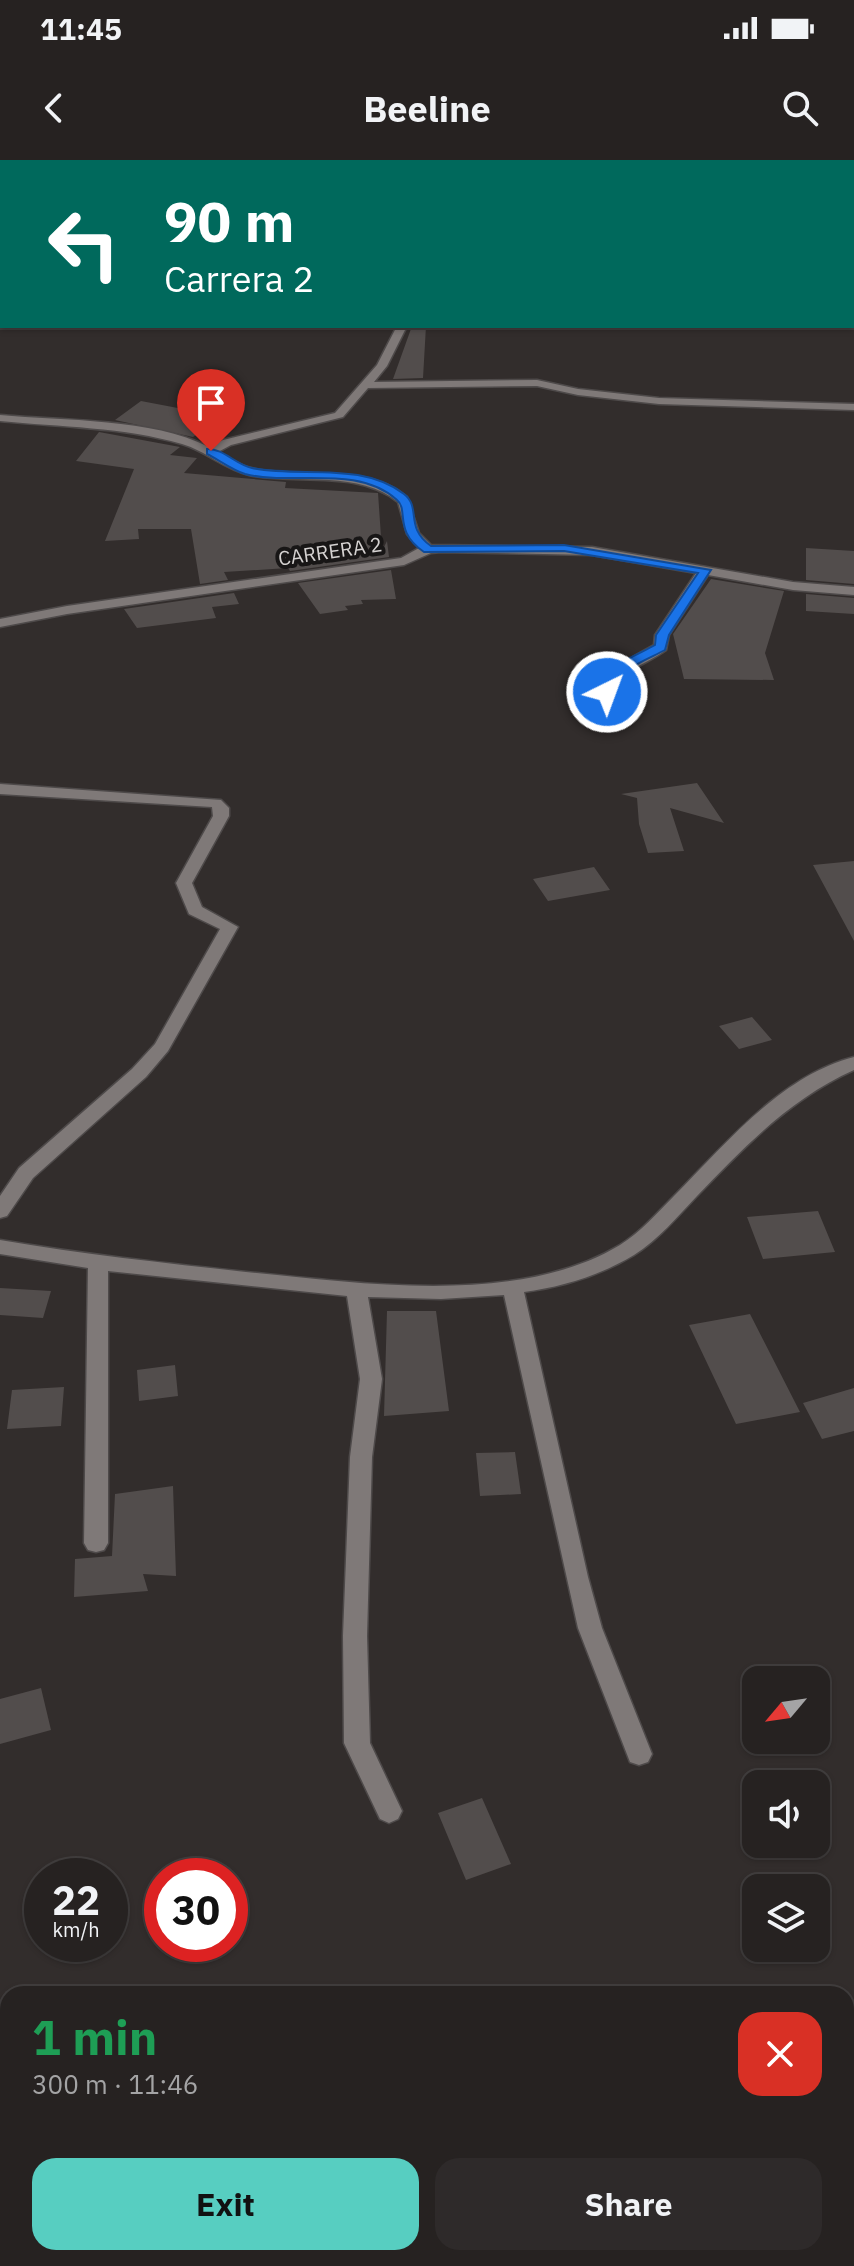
<!DOCTYPE html>
<html lang="en">
<head>
<meta charset="utf-8">
<style>
  body { margin:0; font-family:"IBM Plex Sans",sans-serif; background:#2e2a2a; color:#f1f3f6; height:100vh; display:flex; flex-direction:column; font-size:30px; white-space:nowrap }
  * { box-sizing:border-box; margin:0 }
  p { font-size:26px; color:#a4a4a5 }
  .icon { flex:none; width:44px; height:44px; fill:none; stroke:currentColor; stroke-width:2; stroke-linecap:round; stroke-linejoin:round }
  .map { position:relative; flex:1; overflow:hidden }
  .drawer { position:absolute; left:0px; top:1826px; width:854px; height:280px; display:flex; flex-direction:column; background:#262221; border-radius:24px 24px 0 0; box-shadow:0 2px 6px #0004,0 0 0 2px #423f3f }
  .drawer>* { flex:none }
  .top-card { position:absolute; left:0px; top:0px; width:854px; height:168px; box-shadow:0 2px 6px #0004,0 0 0 2px #423f3f; background:#00695c; color:#fff; overflow:hidden }
  .needle { width:52px; rotate:241deg }
  .fabs { position:absolute; left:742px; top:1506px; display:grid; gap:16px }
  .fabs a { display:grid; place-items:center; width:88px; height:88px; border-radius:16px; background:#262221; box-shadow:0 2px 6px #0004,0 0 0 2px #423f3f; font-size:40px }
  .speed { position:absolute; left:24px; top:1698px; display:flex; gap:16px; font-size:40px; font-weight:700; text-align:center }
  .speed>* { display:grid; place-content:center; width:104px; height:104px; border-radius:50%; background:#262221; box-shadow:0 2px 6px #0004,0 0 0 2px #423f3f; line-height:1 }
  .speed small { font-size:20px; font-weight:400 }
  .speed .limit { border:12px solid #d22; background:#fff; color:#111 }
  .pin { position:absolute; display:grid; place-items:center; width:68px; height:68px; color:#fff; margin:-82px -34px; border-radius:50% 50% 50% 0; rotate:-45deg; box-shadow:0 0 8px #0007 }
  .pin .icon { rotate:45deg }
  .me { position:absolute; width:88px; margin:-44px; rotate:42deg; stroke-linejoin:round; filter:drop-shadow(0 0 6px #0008) }
  .turn { display:flex; align-items:center; gap:28px; height:168px; padding:0 32px; font-size:36px }
  .turn .icon { width:104px; height:104px; stroke-width:2.5 }
  .turn b { display:block; font-size:56px; line-height:68px }
  .round { display:grid; place-items:center; flex:none; width:84px; height:84px; border-radius:24px; background:#2e2a2a }
  .headline { display:flex; align-items:center; justify-content:space-between; height:136px; padding:0 32px }
  h1 { font-size:48px; font-weight:700; line-height:60px; color:#1e9e55 }
  .action { display:flex; gap:16px; margin-top:auto; padding:16px 32px }
  .action a { flex:1; height:92px; border-radius:24px; background:#57cec1; color:#111; font-size:32px; font-weight:700; line-height:92px; text-align:center }
  .action a+a { background:#2e2a2a; color:#f1f3f6 }
  .status { display:flex; justify-content:space-between; align-items:center; height:56px; padding:0 40px; background:#262221; direction:ltr }
  .status svg { height:22px; fill:currentColor }
  header { display:flex; justify-content:space-between; align-items:center; height:104px; padding:0 32px; background:#262221; font-size:36px; font-weight:700 }
  .map>svg:first-child { display:block }
</style>
</head>
<body>
<div class="status"><b>11:45</b><svg viewBox="0 0 49 12"><path d="M0 12V9h3v3zM5 12V6h3v6zM10 12V3h3v9zM15 12V0h3v12zM26 1h20v11H26zM47 4h2v5h-2z"/></svg></div>
<header><svg class="icon" aria-label="back" viewBox="0 0 24 24"><path d="M15 5l-7 7 7 7"/></svg>Beeline<svg class="icon" aria-label="search" viewBox="0 0 24 24"><circle cx="10" cy="10" r="6"/><path d="M15 15l6 6"/></svg></header>
<div class="map">
<svg width="854" height="2106" viewBox="0 0 854 2106">
  <rect width="100%" height="100%" fill="#322d2c"/>
  <!-- building -->
  <path fill="#524d4c" d="M412 166H426L423 218 393 219Z
    M207 232 245 239 193 277 115 260 141 241 183 249Z
    M99 272 180 287 170 295 197 298 184 313 286 322 285 328 378 333 382 391 387 381 389 397 290 411 288 408 224 412 228 420 200 424 191 369H138L139 379 105 381 134 309 76 301Z
    M806 388 854 391V424L806 420Z
    M391 410 396 439 361 440 363 444 345 446 348 450 320 454 298 423Z
    M711 419 784 431 765 493 774 520 684 519 673 474Z
    M234 433 239 444 212 447 216 458 137 468 124 449Z
    M806 434 854 438V454L806 451Z
    M697 623 724 663 670 648 684 691 648 693 639 664 637 638 621 634Z
    M854 701V781L813 705Z
    M594 707 610 730 548 741 533 719Z
    M752 857 772 880 739 889 719 866Z
    M818 1051 835 1092 763 1099 747 1057Z
    M0 1128 51 1131 43 1158 0 1155Z
    M387 1151H436L449 1251 384 1256Z
    M750 1154 800 1252 736 1264 689 1165Z
    M175 1205 178 1236 139 1241 137 1210Z
    M64 1227 61 1266 7 1269 12 1230Z
    M854 1228V1271L822 1279 803 1243Z
    M515 1292 521 1334 480 1336 476 1293Z
    M173 1326 176 1416 143 1414 148 1431 74 1437 75 1399 112 1396 115 1334Z
    M41 1528 51 1570 0 1584V1539Z
    M482 1638 511 1704 466 1720 438 1653Z"/>
  <g fill="none" stroke-linecap="round" stroke-linejoin="round">
    <defs>
      <path id="minor" d="M721 0H737L739 2H723Z
        M852 18H854V24H852Z
        M397 166H407L387 206 374 222 537 220 578 229 659 238 854 244V250L659 244 578 235 537 226 368 228 343 257 231 285 218 292C228 298 239 305 251 308 301 320 364 301 407 337L419 373 431 385 592 387 793 422 854 427V435L793 430 708 415 669 475 666 490C642 507 625 507 612 535L607 536 600 532 602 523 615 507 654 485 655 475 696 413 592 395 441 392 431 393 404 405 67 454 0 467V459L67 446 401 398 419 388 407 374 398 342C358 309 296 325 249 315 224 309 206 291 182 284 124 267 60 267 0 261V255C64 261 152 258 209 287L223 280 335 253 377 205Z
        M0 624 221 640 229 648V656L192 723 202 747 238 767 168 891 146 917 33 1018 7 1056 0 1058V1036L19 1008 132 909 155 884 220 769 189 754 176 723 213 656 212 647 0 634Z
        M854 897V910C791 938 744 987 697 1036 678 1056 658 1080 634 1095 601 1115 562 1127 524 1132L588 1417 602 1468 652 1594 648 1602 639 1605 630 1602 578 1468 504 1135 441 1139 368 1137 382 1219 372 1297 367 1476 370 1583 402 1651 398 1659 389 1663 380 1659 344 1583 343 1476 350 1297 360 1219 347 1136 108 1111V1383L104 1390 96 1392 88 1390 84 1383 88 1108 0 1094V1080C82 1094 164 1103 246 1112 361 1123 517 1147 620 1085 641 1072 657 1053 674 1036 725 985 780 916 854 897Z"/>
    </defs>
    <!-- minor casing -->
    <use href="#minor" stroke="#4e4a4a" stroke-width="3"/>
    <!-- minor -->
    <use href="#minor" fill="#7f7978" fill-rule="evenodd"/>
  </g>
  <!-- route -->
  <path fill="#1a73e8" stroke="#114b97" stroke-width="2" d="M207 289C223 288 236 305 252 308 301 318 361 301 404 334 422 348 404 367 431 386L564 385 711 410 669 475 665 490C649 499 614 510 614 532L607 536 600 532C601 507 636 496 655 485L656 475 698 413 564 391 424 392C393 371 409 350 397 340 357 304 292 326 245 314 232 310 219 300 207 294Z"/>
  <g text-anchor="middle" dominant-baseline="central" stroke-width="8" stroke-linejoin="round" paint-order="stroke">
    <!-- far-street labels -->
    <g font-size="20" fill="#d5d2d1" stroke="#181616">
      <text transform="translate(330 391) rotate(-8)">CARRERA 2</text>
    </g>
  </g>
</svg>
<div class="fabs">
<a><svg class="needle" viewBox="-14 -14 28 28"><path d="M0-13l5 13h-10z" fill="#e53935"/><path d="M0 13l5-13h-10z" fill="#a4a4a5"/></svg></a>
<a><svg class="icon" aria-label="sound" viewBox="0 0 24 24"><path d="M4 9h4l5-4v14l-5-4H4zM17 9q2 3 0 6"/></svg></a>
<a><svg class="icon" aria-label="layers" viewBox="0 0 24 24"><path d="M12 4l9 5-9 5-9-5zM3 14l9 5 9-5"/></svg></a>
</div>
<div class="speed"><div>22<small>km/h</small></div><div class="limit">30</div></div>
<div class="pin" style="left:211px;top:291px;background:#d93025"><svg class="icon" aria-label="arrive" viewBox="0 0 24 24"><path d="M6 21V4h12l-3 4 3 4H6"/></svg></div>
<svg class="me" style="left:607px;top:532px" viewBox="-20 -20 40 40"><circle r="17" fill="#1a73e8" stroke="#fff" stroke-width="3"/><path d="M0-11L8 9 0 5-8 9z" fill="#fff"/></svg>
<div class="top-card">
<div class="turn"><svg class="icon" aria-label="left" viewBox="0 0 24 24"><path d="M17 20v-9H6M10 6l-5 5 5 5"/></svg><div><b>90 m</b>Carrera 2</div></div>
</div>
<section class="drawer">
<div class="headline"><div><h1>1 min</h1><p>300 m · 11:46</p></div><a class="round" style="background:#d93025;color:#fff"><svg class="icon" aria-label="close" viewBox="0 0 24 24"><path d="M6 6l12 12M18 6L6 18"/></svg></a></div>
<div class="action"><a>Exit</a><a>Share</a></div>
</section>
</div>
</body>
</html>
